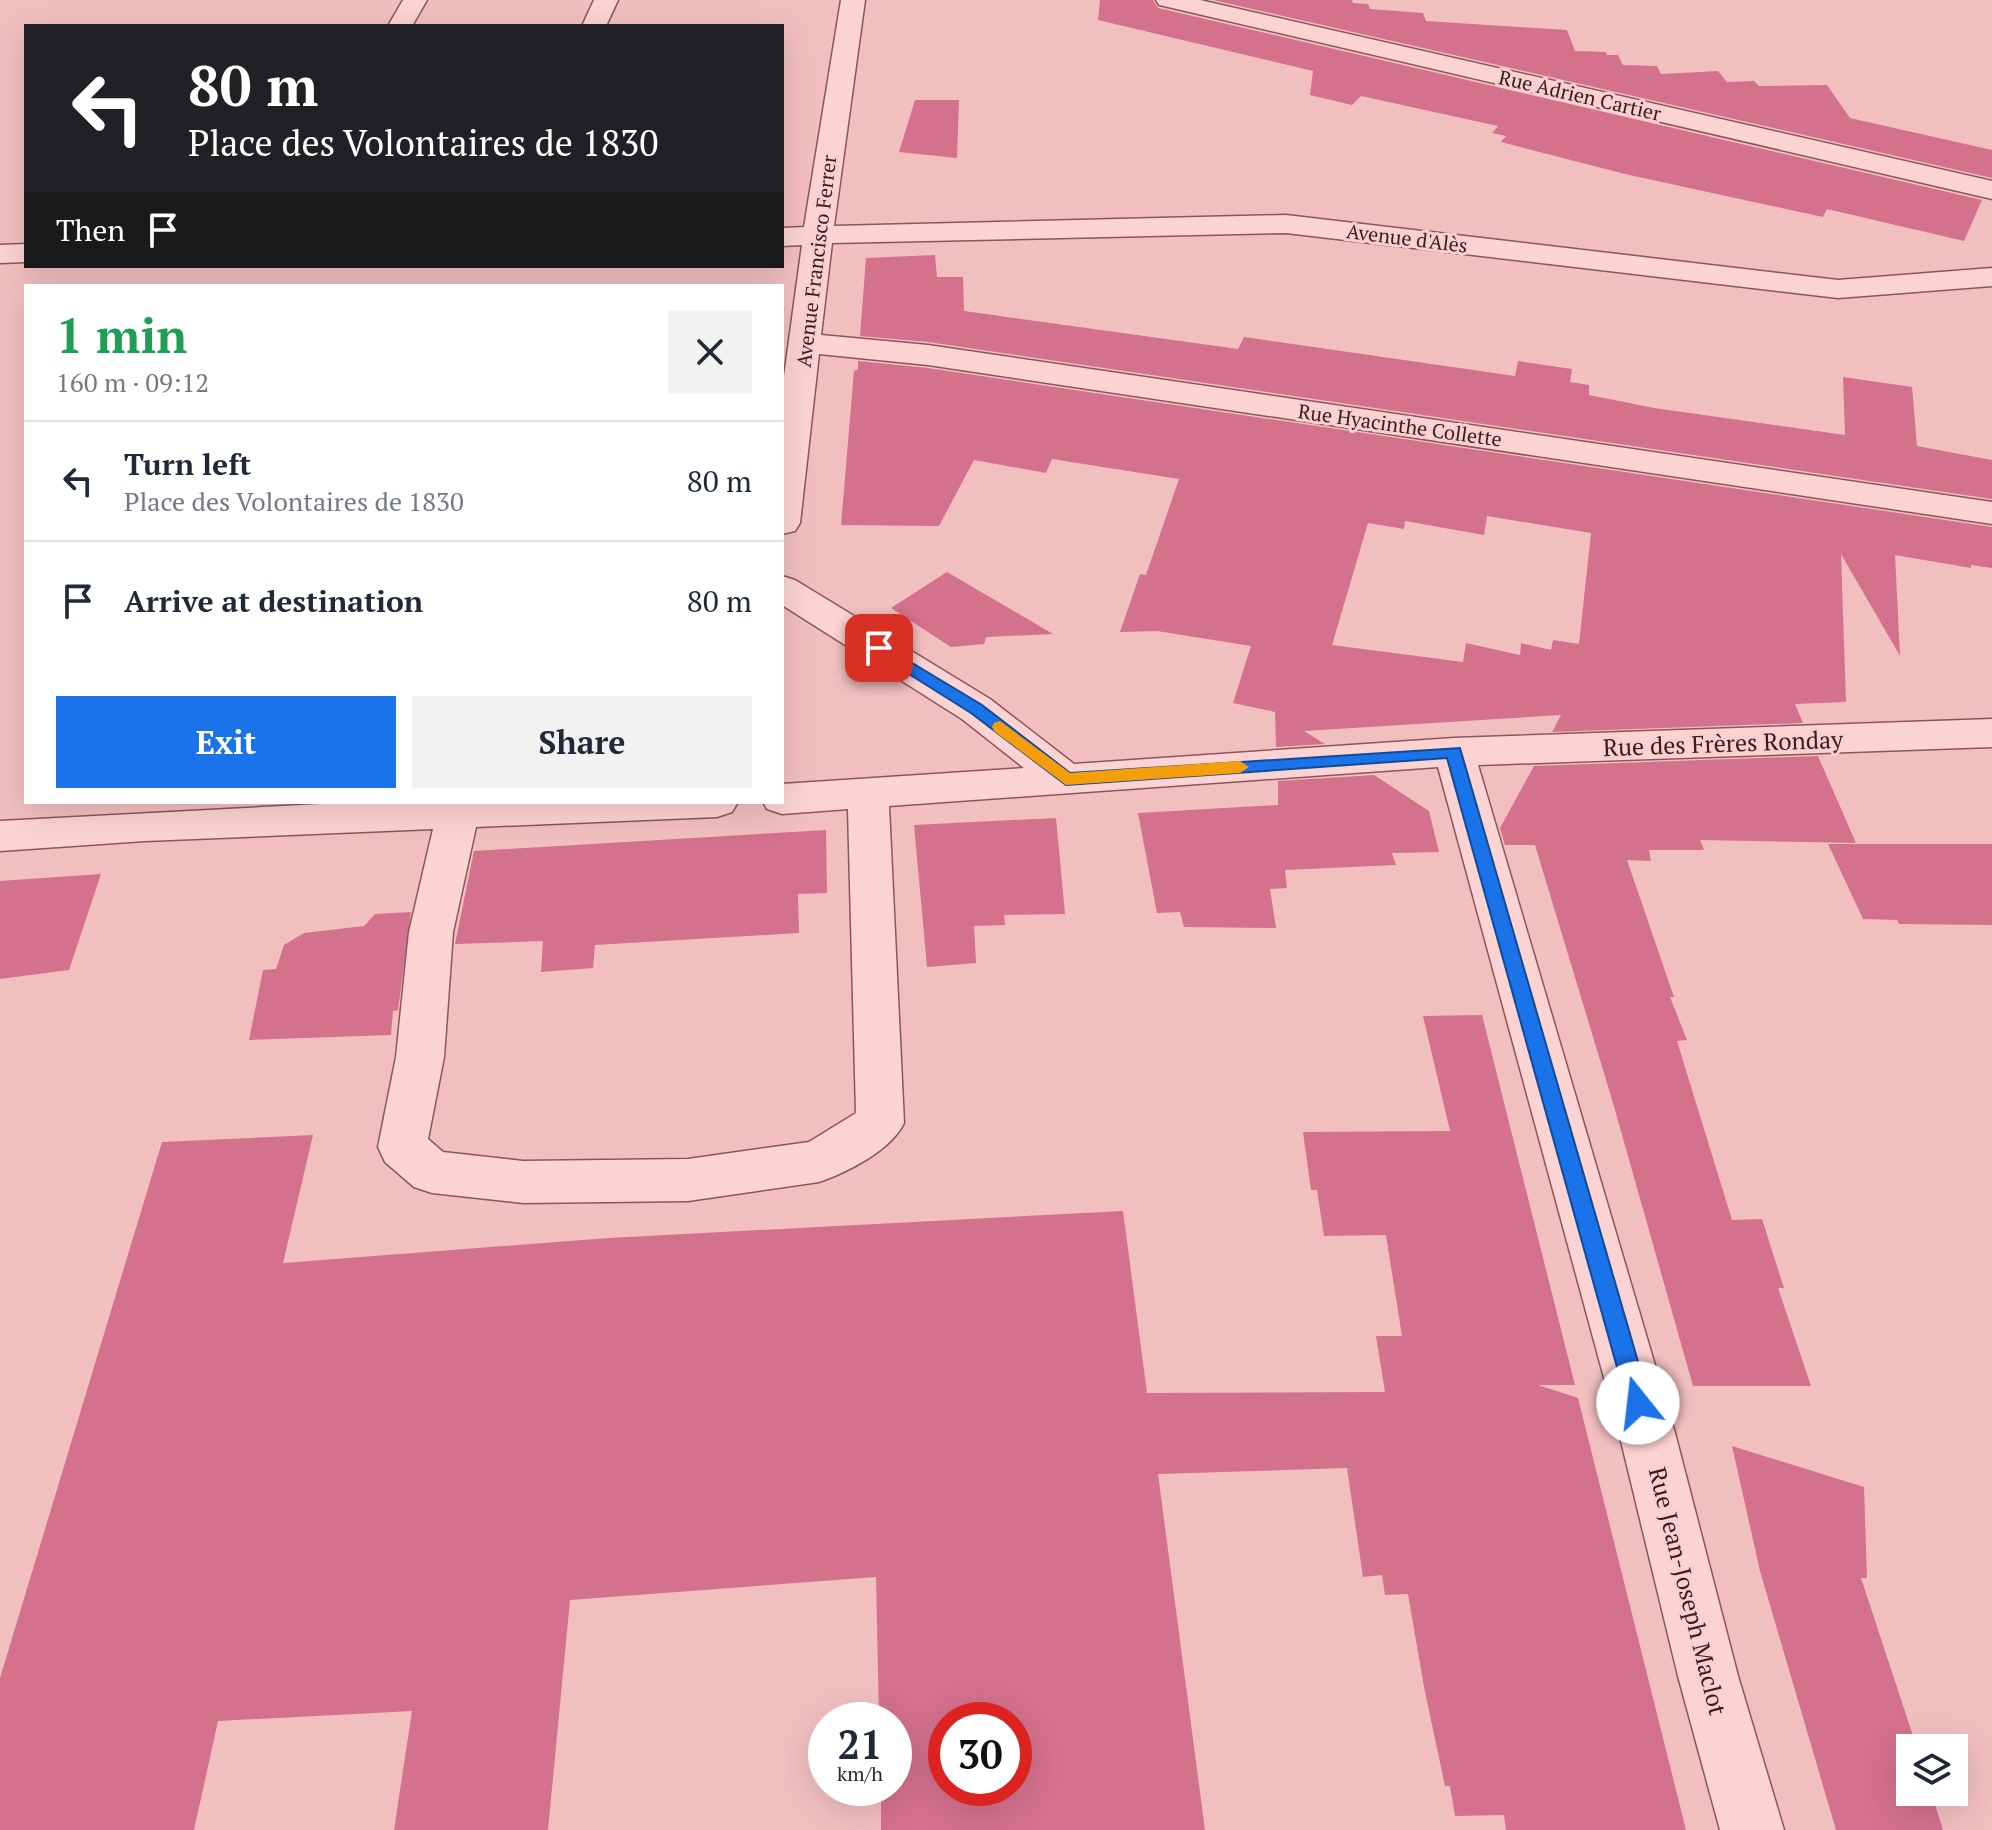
<!DOCTYPE html>
<html lang="en">
<head>
<meta charset="utf-8">
<style>
  body { margin:0; font-family:"PT Serif",serif; background:#f2f2f3; color:#1f2937; height:100vh; display:flex; flex-direction:column; font-size:30px; white-space:nowrap }
  * { box-sizing:border-box; margin:0 }
  p { font-size:26px; color:#747a83 }
  .icon { flex:none; width:44px; height:44px; fill:none; stroke:currentColor; stroke-width:2; stroke-linecap:round; stroke-linejoin:round }
  .map { position:relative; flex:1; overflow:hidden }
  .side { position:absolute; left:24px; top:284px; width:760px; height:520px; display:flex; flex-direction:column; background:#fff; border-radius:0px; box-shadow:0 8px 32px #0002 }
  .side>* { flex:none }
  .guide { position:absolute; left:24px; top:24px; width:760px; height:244px; border-radius:0px; box-shadow:0 8px 32px #0002; background:#202124; color:#fff; overflow:hidden }
  .buttons { position:absolute; left:1896px; top:1734px; display:grid; gap:16px }
  .buttons a { display:grid; place-items:center; width:72px; height:72px; border-radius:0px; background:#fff; box-shadow:0 8px 32px #0002; font-size:40px }
  .speed { position:absolute; left:808px; top:1702px; display:flex; gap:16px; font-size:40px; font-weight:700; text-align:center }
  .speed>* { display:grid; place-content:center; width:104px; height:104px; border-radius:50%; background:#fff; box-shadow:0 8px 32px #0002; line-height:1 }
  .speed small { font-size:20px; font-weight:400 }
  .speed .limit { border:12px solid #d22; background:#fff; color:#111 }
  .pin { position:absolute; display:grid; place-items:center; width:68px; height:68px; color:#fff; margin:-34px; border-radius:16px; box-shadow:0 4px 12px #0006 }
  .me { position:absolute; width:88px; margin:-44px; rotate:344deg; stroke-linejoin:round; filter:drop-shadow(0 0 6px #0008) }
  .turn { display:flex; align-items:center; gap:28px; height:168px; padding:0 32px; font-size:36px }
  .turn .icon { width:104px; height:104px; stroke-width:2.5 }
  .turn b { display:block; font-size:56px; line-height:68px }
  .then { display:flex; align-items:center; height:76px; padding:0 32px; background:#0003; gap:16px; font-size:30px }
  .round { display:grid; place-items:center; flex:none; width:84px; height:84px; border-radius:0px; background:#f2f2f3 }
  .head { display:flex; align-items:center; justify-content:space-between; height:136px; padding:0 32px }
  h1 { font-size:48px; font-weight:600; line-height:60px; color:#1e9e55 }
  .cta { display:flex; gap:16px; margin-top:auto; padding:16px 32px }
  .cta a { flex:1; height:92px; border-radius:0px; background:#1a73e8; color:#fff; font-size:32px; font-weight:600; line-height:92px; text-align:center }
  .cta a+a { background:#f2f2f3; color:#1f2937 }
  ul { padding:0; list-style:none }
  li { display:flex; align-items:center; gap:24px; height:120px; padding:0 32px; border-top:2px solid #e0e1e3 }
  li div { flex:1 }
  li b { display:block; font-size:30px }
  li em { font-style:normal }
  .map>svg:first-child { display:block }
</style>
</head>
<body>
<div class="map">
<svg width="1992" height="1830" viewBox="0 0 1992 1830">
  <rect width="100%" height="100%" fill="#f2bfbf"/>
  <!-- building -->
  <path fill="#d4718d" fill-rule="evenodd" d="M1100 0H1153L1158 8 1982 200 1964 241 1827 209 1823 217 1625 174 1501 142 1506 136 1492 133 1498 126 1361 96 1352 105 1310 95 1313 71 1098 20Z
    M1213 0H1352L1353 3 1368 4 1370 9 1423 13 1426 21 1567 30 1575 51 1606 52 1607 55H1618L1623 65 1657 66 1661 74 1718 71 1727 82 1754 81 1759 86 1827 85 1850 118 1992 150V178Z
    M915 100H959L957 158 899 152Z
    M935 255 937 277H963L964 311 1238 349 1244 337 1515 376 1518 361 1572 369 1570 382 1589 385V395L1654 408 1845 435 1843 377 1912 387 1917 446 1992 460V499L928 342 860 336 866 258Z
    M858 361 928 368 1992 527V568L1971 565V568L1895 555 1900 656 1841 554 1846 702 1795 704 1803 723 1552 732 1561 715 1304 731 1325 744 1276 747 1275 712 1233 703 1251 646 1157 631 1120 632 1140 574 1146 575 1179 479 1052 459 1046 473 974 460 939 526 841 525 854 371 858 369ZM1487 516 1591 533 1579 644 1553 640 1551 650 1521 643 1520 655 1466 643 1463 662 1332 645 1368 523 1404 529 1405 521 1484 535Z
    M947 572 1053 634 986 637 984 644 951 647 891 608Z
    M1818 756 1856 843 1700 840 1704 850H1649L1651 861 1627 860 1674 997H1670L1687 1040 1677 1041 1732 1220 1762 1219 1784 1288H1778L1811 1386H1693L1613 1103 1535 845H1505L1500 828 1534 766Z
    M1374 775 1429 811 1439 852 1392 853 1396 865 1285 870 1287 888 1270 889 1276 928 1184 927 1180 912 1157 913 1138 813 1278 805V781Z
    M1056 818 1065 914 1004 915 1005 925 974 926 976 963 927 967 914 825Z
    M826 830 827 893 798 894 799 933 595 945 593 968 541 972 543 941 455 944 474 851Z
    M1828 844H1992V925L1899 924 1897 920 1863 919Z
    M101 874 69 970 0 979V881Z
    M411 912 398 1010 393 1011 391 1035 249 1040 263 970 276 969 284 945 304 933 364 926 375 914Z
    M1482 1015 1575 1385H1538L1578 1398 1686 1830H1506L1504 1815 1455 1816 1450 1786H1445L1424 1687 1408 1594 1385 1595 1382 1575 1363 1577 1347 1468 1158 1474 1205 1830H881V1788H894V1720H879L876 1577 570 1600 548 1830H394L412 1711 218 1721 194 1830H0V1678L162 1142 313 1135 283 1263 609 1238 1123 1211 1147 1393 1385 1392 1376 1336H1402L1386 1235 1324 1236 1317 1190H1311L1303 1132 1450 1131 1423 1016ZM946 1720H1014V1788H946Z
    M1732 1446 1864 1487 1867 1578H1861L1917 1748H1910V1792H1931L1943 1830H1836L1760 1571Z"/>
  <g fill="none" stroke-linecap="round" stroke-linejoin="round">
    <defs>
      <path id="minor" d="M403 0H427L412 26H388Z
        M594 0H618L606 26H582Z
        M841 0H865L834 226 1286 215 1838 280 1992 268V286L1838 298 1286 233 832 243 821 335 928 345 1992 502V524L928 365 819 354 800 523 795 531 782 534V391L802 245 782 246V228L804 227Z
        M1156 0H1200L1992 181V199L1168 7 1159 5Z
        M26 244V262L0 263V245Z
        M782 576 795 580 990 699 1074 764 1454 738 1992 719V747L1478 765 1675 1433 1738 1676 1784 1830H1720L1678 1676 1619 1433 1438 767 889 806 904 1123C891 1150 848 1172 819 1182L688 1201 523 1203 432 1193 414 1187 385 1162 378 1147 396 1057 409 932 433 829 145 841 0 851V821L358 802H738L732 812 717 817 476 827 453 932 444 1057 428 1139 443 1152 523 1161 688 1159 809 1142 856 1113 848 809 782 814 767 809 763 802H782V784L1024 768 962 719 782 605Z"/>
    </defs>
    <!-- minor casing -->
    <use href="#minor" stroke="#8c555e" stroke-width="3"/>
    <!-- minor -->
    <use href="#minor" fill="#fcd3d3" fill-rule="evenodd"/>
  </g>
  <!-- route -->
  <path fill="#1a73e8" stroke="#114b97" stroke-width="2" d="M879 643 982 705 1070 773 1460 748 1650 1403 1646 1411 1638 1414 1630 1411 1627 1403 1447 758 1066 785 971 713 874 652V645Z"/>
  <!-- slow -->
  <path fill="#f59e0b" d="M1000 721 1070 773 1240 761 1249 767 1240 773 1066 785 994 731 992 727 994 723Z"/>
  <g text-anchor="middle" dominant-baseline="central" stroke-width="6" stroke-linejoin="round" paint-order="stroke">
    <!-- far-street labels -->
    <g font-size="20" fill="#3a1b22" stroke="#f9d0cf">
      <text transform="translate(1580 95) rotate(13)">Rue Adrien Cartier</text>
      <text transform="translate(1407 238) rotate(7)">Avenue d'Alès</text>
      <text transform="translate(816 261) rotate(-83)">Avenue Francisco Ferrer</text>
      <text transform="translate(1400 425) rotate(8)">Rue Hyacinthe Collette</text>
    </g>
    <!-- street labels -->
    <g font-size="24" fill="#3a1b22" stroke="#f9d0cf">
      <text transform="translate(1723 743) rotate(-2)">Rue des Frères Ronday</text>
      <text transform="translate(1688 1591) rotate(76)">Rue Jean-Joseph Maclot</text>
    </g>
  </g>
</svg>
<div class="buttons">
<a><svg class="icon" aria-label="layers" viewBox="0 0 24 24"><path d="M12 4l9 5-9 5-9-5zM3 14l9 5 9-5"/></svg></a>
</div>
<div class="speed"><div>21<small>km/h</small></div><div class="limit">30</div></div>
<div class="pin" style="left:879px;top:648px;background:#d93025"><svg class="icon" aria-label="arrive" viewBox="0 0 24 24"><path d="M6 21V4h12l-3 4 3 4H6"/></svg></div>
<svg class="me" style="left:1638px;top:1403px" viewBox="-20 -20 40 40"><circle r="19" fill="#fff"/><path d="M0-13L10 11 0 6-10 11z" fill="#1a73e8"/></svg>
<div class="guide">
<div class="turn"><svg class="icon" aria-label="left" viewBox="0 0 24 24"><path d="M17 20v-9H6M10 6l-5 5 5 5"/></svg><div><b>80 m</b>Place des Volontaires de 1830</div></div>
<div class="then">Then<svg class="icon" aria-label="arrive" viewBox="0 0 24 24"><path d="M6 21V4h12l-3 4 3 4H6"/></svg></div>
</div>
<section class="side">
<div class="head"><div><h1>1 min</h1><p>160 m · 09:12</p></div><a class="round"><svg class="icon" aria-label="close" viewBox="0 0 24 24"><path d="M6 6l12 12M18 6L6 18"/></svg></a></div>
<ul>
<li><svg class="icon" aria-label="left" viewBox="0 0 24 24"><path d="M17 20v-9H6M10 6l-5 5 5 5"/></svg><div><b>Turn left</b><p>Place des Volontaires de 1830</p></div><em>80 m</em></li>
<li><svg class="icon" aria-label="arrive" viewBox="0 0 24 24"><path d="M6 21V4h12l-3 4 3 4H6"/></svg><div><b>Arrive at destination</b></div><em>80 m</em></li>
</ul>
<div class="cta"><a>Exit</a><a>Share</a></div>
</section>
</div>
</body>
</html>
